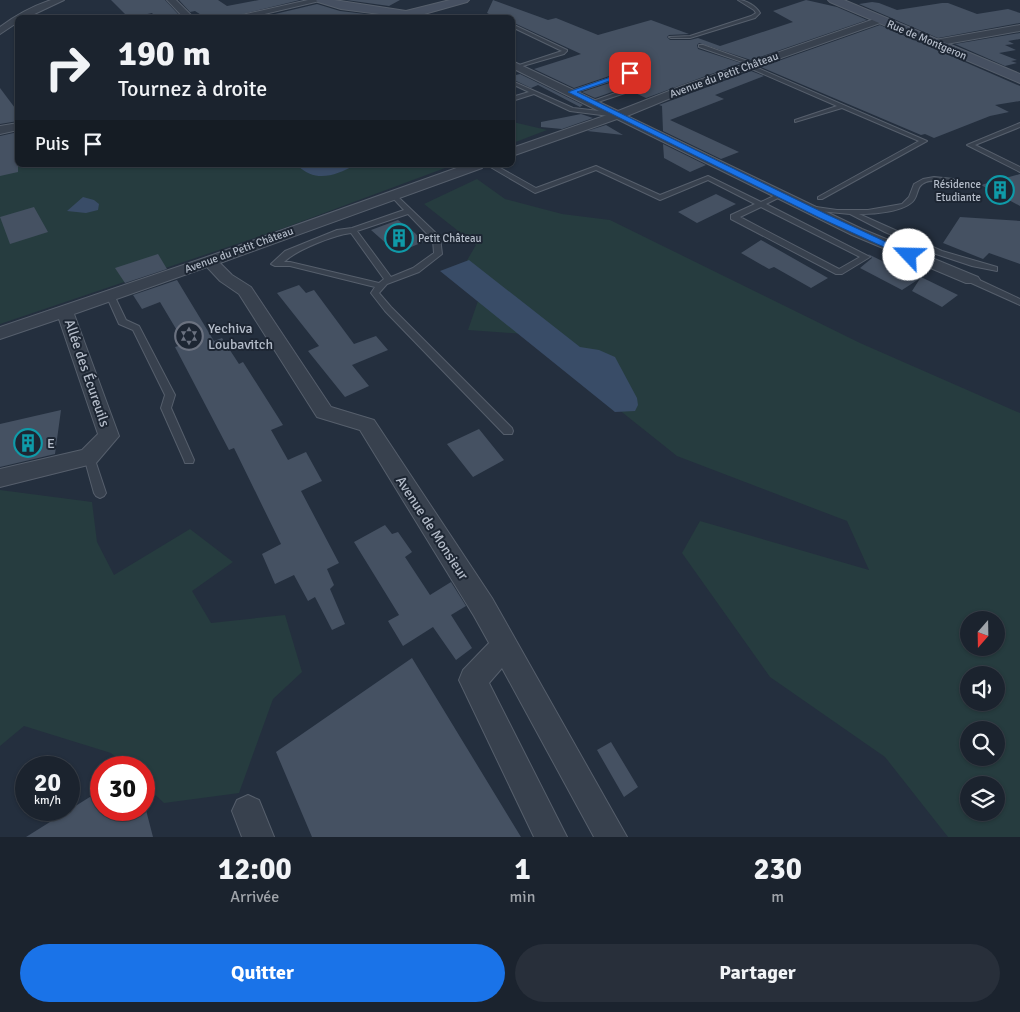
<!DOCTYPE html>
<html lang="fr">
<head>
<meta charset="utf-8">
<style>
  body { margin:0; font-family:Signika,sans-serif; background:#282f3a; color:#f1f3f6; height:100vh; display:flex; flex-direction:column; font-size:19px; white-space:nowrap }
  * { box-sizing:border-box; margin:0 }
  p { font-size:16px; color:#a0a4aa }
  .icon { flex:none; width:28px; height:28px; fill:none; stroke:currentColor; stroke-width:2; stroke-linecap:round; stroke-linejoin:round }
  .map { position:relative; height:837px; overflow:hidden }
  .side { display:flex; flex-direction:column; background:#1b232e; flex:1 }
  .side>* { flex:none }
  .hud { position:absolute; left:15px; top:15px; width:500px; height:152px; border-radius:8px; box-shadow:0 1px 4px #0004,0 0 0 1px #39404a; background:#1b232e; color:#f1f3f6; overflow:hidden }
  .needle { width:32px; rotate:200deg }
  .tools { position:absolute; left:960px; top:611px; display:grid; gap:10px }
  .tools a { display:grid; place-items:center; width:45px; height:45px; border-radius:50%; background:#1b232e; box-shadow:0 1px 4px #0004,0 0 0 1px #39404a; font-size:25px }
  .speed { position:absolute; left:15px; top:756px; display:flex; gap:10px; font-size:25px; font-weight:700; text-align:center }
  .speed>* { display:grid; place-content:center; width:65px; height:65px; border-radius:50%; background:#1b232e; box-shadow:0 1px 4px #0004,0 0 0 1px #39404a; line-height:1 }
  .speed small { font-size:12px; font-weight:400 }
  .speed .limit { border:8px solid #d22; background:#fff; color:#111 }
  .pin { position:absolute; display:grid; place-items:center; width:42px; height:42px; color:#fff; margin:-21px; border-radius:10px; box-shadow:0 2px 8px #0006 }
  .me { position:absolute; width:55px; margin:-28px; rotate:294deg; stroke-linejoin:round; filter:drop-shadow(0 0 4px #0008) }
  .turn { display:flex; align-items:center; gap:18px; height:105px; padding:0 20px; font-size:22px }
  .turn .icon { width:65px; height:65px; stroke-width:2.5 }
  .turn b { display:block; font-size:35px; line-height:42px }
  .then { display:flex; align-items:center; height:48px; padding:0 20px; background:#0003; gap:10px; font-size:19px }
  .eta { display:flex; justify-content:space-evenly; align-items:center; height:85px; text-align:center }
  .eta b { font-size:30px; font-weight:700; line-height:35px }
  .action { display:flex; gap:10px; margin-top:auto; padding:10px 20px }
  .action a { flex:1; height:58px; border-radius:30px; background:#1a73e8; color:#fff; font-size:20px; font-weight:700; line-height:58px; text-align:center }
  .action a+a { background:#282f3a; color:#f1f3f6 }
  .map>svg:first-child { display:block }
</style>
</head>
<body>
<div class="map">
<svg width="1020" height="837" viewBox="0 0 1020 837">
  <rect width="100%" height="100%" fill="#242f3e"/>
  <!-- green -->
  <path fill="#263c3f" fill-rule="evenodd" d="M513 122 547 130 513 143Z
    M0 161 18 165H453L284 228 0 324Z
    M477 179 505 199 562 214 610 220 860 343 1020 413V837H948L885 757 770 677 682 553 700 521 869 570 847 521 677 456 524 334 468 330 480 295 459 274 476 245 424 204ZM969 620H996V648H969ZM969 675H996V702H969ZM969 730H996V758H969ZM969 785H996V812H969Z
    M0 490 92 502 97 542 114 575 190 529 233 562 192 591 211 623 285 615 302 672 273 699 239 793 164 803 144 784V768L126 767 111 753 24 726 0 746Z"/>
  <!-- water -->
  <path fill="#394c67" d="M297 165H355C335 176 315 183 297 165Z
    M83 197 94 200 99 204 98 210 86 213 67 211Z
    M469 260 580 347 599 350 615 357 637 398 638 405 635 411 615 412 440 271Z"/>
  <!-- building -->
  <path fill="#455162" d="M111 0H165L178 14 156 18 152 13 129 18Z
    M179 0H218L227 6 259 0H300L227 18H206L195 11 190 12Z
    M346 0H400L389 6Z
    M493 0 548 20 556 18 598 35 651 20 689 34 669 35 667 37 670 40H690L698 38 720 46 793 22 773 11 806 0 837 7 867 20 751 60 699 43 697 45 698 49 741 63 646 98 633 92 648 86V83L643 81 595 98 582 92 634 75 635 72 627 70 574 88 534 69 581 54 512 22V18H497L487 13Z
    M872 2 879 3 897 10 942 3H948L977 14 1008 9 1020 13V23L938 38 859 4Z
    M317 4 340 11 374 15 370 17 344 14 328 18H258Z
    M880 25 1020 86V101L995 105 1009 112 990 116 934 138 925 134 921 135 761 67Z
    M1020 33V39L1008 41 1014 44 1005 45 1016 50 999 53 1017 60 1011 61 1017 63 1005 66 955 44Z
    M751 71 764 76 715 95 724 99 670 120 739 152 721 159 663 131 662 106 659 105Z
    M520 74 583 105 580 107 538 85 531 88 512 79V76Z
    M0 88 18 112V121L0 124Z
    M581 114 593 118 562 129 541 127V122Z
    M606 125 623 135 587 131Z
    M18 132V172L0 176V136Z
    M663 144 706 165 690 172 664 158Z
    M1020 174V206L981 185Z
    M716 194 736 204 697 223 678 212Z
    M34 207 48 232 10 244 0 217Z
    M960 217 1020 221V264L989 253 983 259 943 243Z
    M398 220 415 233 423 242 397 253 371 230Z
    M761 240 791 257 828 278 811 288 774 267 769 269 741 253Z
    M158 254 167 269 125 283 115 268Z
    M868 254 919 279 902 290 860 268 872 258Z
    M921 277 958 295 942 307 912 291Z
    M177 280 214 341 222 338 239 364 243 362 283 425 271 430 288 460 306 452 322 481 301 491 339 563 327 569 334 585 330 589 345 624 332 630 315 597 308 601 294 575 275 584 262 554 281 544 234 448 229 450 175 347 185 344 160 302 142 309 133 295Z
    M299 285 306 293 314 290 354 344 376 336 388 350 352 365 369 386 345 397 308 351 319 346 277 293Z
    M61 410 55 454 0 467V424Z
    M479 429 504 460 473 477 447 444Z
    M385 525 392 534 398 532 412 552 405 557 430 595 451 582 466 606 451 615 472 648 456 660 433 627 403 646 388 621 399 615 354 542Z
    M412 658 521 837H312L276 752Z
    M611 742 638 787 624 797 597 750Z
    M101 790V810H146L153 837H26Z"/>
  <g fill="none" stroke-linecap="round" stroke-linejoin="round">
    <defs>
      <path id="lane" d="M738 0C746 0 756 6 760 13L755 18 690 38H671L669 37 690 36 751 16 756 13 754 10Z
        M512 24 567 50V51L564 54 516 68V66L562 51 512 27Z
        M699 45H703L756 64 751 65 699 47Z
        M747 65H751L927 141 822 199H818V197L919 141 842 108 795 122V120L837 106 747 67Z
        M628 72 633 73 573 93 568 92Z
        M512 81 573 108 617 113 620 115 617 117 570 111 534 94 512 101V97L529 92 512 84Z
        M644 83 647 85 646 86 595 103 590 102Z
        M1020 123V127L975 145 1020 167V172L967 145Z
        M487 165H495L536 188 596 166 660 195 708 176 761 202 780 193 783 195 782 196 766 204 870 257 842 274H836L731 219V215L755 204 708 180 660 200 596 170 535 193ZM761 207 860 257 839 269 740 217Z
        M934 177 953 179 956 181C949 186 936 178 926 182 916 186 919 193 914 200 905 212 874 214 859 214L942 251 997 267V271L972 266 936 254 885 232 850 214 809 210 805 208 809 206 837 210H868L902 204 909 197 914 184 923 179Z
        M391 194H395L440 237 442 254 419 272 387 284 379 293 391 307 512 428 513 431 512 434H504L385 311 371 293 375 287 290 266H275L271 264 285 251 337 230 352 228 404 210 391 196ZM408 214 433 240 434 253 413 268 391 277 357 231ZM351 233 384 279 379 283 290 262H284C296 250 334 235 351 233Z
        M969 278H975L1020 299V305L969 282Z
        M110 292 114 295 126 320 139 326 175 395 171 408 194 460 193 463H185L184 460 161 408 165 395 133 330 119 324 106 295Z
        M89 453 93 454 106 493 104 496 100 498 96 496 94 493 84 457 85 454Z"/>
      <path id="street" d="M51 0H64L26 18H18V22L0 34V27C16 15 33 6 51 0Z
        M167 0H176L194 18H184Z
        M308 0H324L248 18H229Z
        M406 12 418 16 419 18H394Z
        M880 17 884 20 883 22 690 90 627 116 862 229 978 277 980 280 978 283H966L852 235 617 119 512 156V148L607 115 512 68V61L618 111 682 86Z
        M1020 25V31L935 46 930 43 935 40Z
        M18 123V130L0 134V126Z
        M465 165H483L482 168 220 263 232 275 251 287 331 407 374 420 492 598 627 837H594L502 668 489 683 567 837H534L459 680 463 670 489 643 474 616 360 430 317 417 239 294 220 281 207 267 74 314 119 436 96 463 0 487V469L82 450 98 434 59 319 0 339V327L204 258Z
        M248 795 259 800 274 837H242L232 811 237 800Z"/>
      <path id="secondary" d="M316 0H334L406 11 450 0H469L467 2 410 18 341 9 318 2Z
        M828 0H844L1020 74V83L830 2Z"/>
    </defs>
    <!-- lane casing -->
    <use href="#lane" stroke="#565f6c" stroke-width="2"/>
    <!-- street casing -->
    <use href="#street" stroke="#565f6c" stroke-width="2"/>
    <!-- secondary casing -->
    <use href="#secondary" stroke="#565f6c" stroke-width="2"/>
    <!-- lane -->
    <use href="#lane" fill="#38414e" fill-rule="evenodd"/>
    <!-- street -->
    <use href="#street" fill="#38414e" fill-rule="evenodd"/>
    <!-- secondary -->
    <use href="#secondary" fill="#465061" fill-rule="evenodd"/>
  </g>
  <!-- route -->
  <path fill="#1a73e8" stroke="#114b97" d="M628 71 633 73 577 92 826 214 914 255 906 257 820 218 568 92Z"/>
  <!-- icons -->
  <defs>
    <symbol id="building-ring" viewBox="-11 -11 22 22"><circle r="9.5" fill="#1d2633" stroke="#0f9aa8" stroke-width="1.5"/><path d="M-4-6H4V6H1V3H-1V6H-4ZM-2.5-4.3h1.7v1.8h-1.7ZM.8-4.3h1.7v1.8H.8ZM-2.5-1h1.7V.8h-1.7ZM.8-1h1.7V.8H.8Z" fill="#0f9aa8"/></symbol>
    <symbol id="synagogue-ring" viewBox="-11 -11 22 22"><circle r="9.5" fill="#1d2633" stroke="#6b7280" stroke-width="1.5"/><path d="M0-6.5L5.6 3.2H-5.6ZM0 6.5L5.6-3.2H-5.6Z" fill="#6b7280"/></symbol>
  </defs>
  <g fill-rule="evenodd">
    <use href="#building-ring" x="984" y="174" width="32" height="32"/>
    <use href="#building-ring" x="383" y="222" width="32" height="32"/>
    <use href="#synagogue-ring" x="173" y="320" width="32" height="32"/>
    <use href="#building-ring" x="12" y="427" width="32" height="32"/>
  </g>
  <g text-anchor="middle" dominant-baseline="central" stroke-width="4" stroke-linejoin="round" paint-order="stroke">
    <!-- far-street labels -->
    <g font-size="11" fill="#b4bcc9" stroke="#1d2633">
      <text transform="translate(927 40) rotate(23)">Rue de Montgeron</text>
      <text transform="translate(724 75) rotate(-20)">Avenue du Petit Château</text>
      <text transform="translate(239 250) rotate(-20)">Avenue du Petit Château</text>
    </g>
    <!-- far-poi labels -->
    <g font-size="11" fill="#b4bcc9" stroke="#1d2633" text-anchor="end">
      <text x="981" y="184">Résidence<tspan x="981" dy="13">Etudiante</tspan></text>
      <text x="418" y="238" text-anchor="start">Petit Château</text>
    </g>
    <!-- poi labels -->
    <g font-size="14" fill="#b4bcc9" stroke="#1d2633" text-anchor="start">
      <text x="208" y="328">Yechiva<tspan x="208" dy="16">Loubavitch</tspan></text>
      <text x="47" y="443">E</text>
    </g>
    <!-- street labels -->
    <g font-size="14" fill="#b4bcc9" stroke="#1d2633">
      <text transform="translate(87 373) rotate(71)">Allée des Écureuils</text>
      <text transform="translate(432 528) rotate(57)">Avenue de Monsieur</text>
    </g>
  </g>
</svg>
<div class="tools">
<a><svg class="needle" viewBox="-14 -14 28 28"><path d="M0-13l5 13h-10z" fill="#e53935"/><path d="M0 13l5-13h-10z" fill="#a0a4aa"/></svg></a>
<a><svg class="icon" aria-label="sound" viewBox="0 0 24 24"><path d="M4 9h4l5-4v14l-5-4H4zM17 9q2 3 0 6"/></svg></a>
<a><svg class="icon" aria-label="search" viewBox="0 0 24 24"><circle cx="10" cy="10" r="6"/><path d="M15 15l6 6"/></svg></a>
<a><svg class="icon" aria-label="layers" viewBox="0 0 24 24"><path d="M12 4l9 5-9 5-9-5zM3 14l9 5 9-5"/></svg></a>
</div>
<div class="speed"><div>20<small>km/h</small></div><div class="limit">30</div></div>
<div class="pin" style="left:630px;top:73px;background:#d93025"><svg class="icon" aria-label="arrive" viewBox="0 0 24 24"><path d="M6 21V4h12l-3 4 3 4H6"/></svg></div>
<svg class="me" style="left:909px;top:255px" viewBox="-20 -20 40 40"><circle r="19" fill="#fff"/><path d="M0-13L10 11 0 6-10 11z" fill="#1a73e8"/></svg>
<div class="hud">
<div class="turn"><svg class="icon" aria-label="right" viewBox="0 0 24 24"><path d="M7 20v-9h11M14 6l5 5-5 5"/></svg><div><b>190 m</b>Tournez à droite</div></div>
<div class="then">Puis<svg class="icon" aria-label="arrive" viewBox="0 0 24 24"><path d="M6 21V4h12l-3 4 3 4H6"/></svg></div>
</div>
</div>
<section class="side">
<div class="eta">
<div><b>12:00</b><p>Arrivée</p></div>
<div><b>1</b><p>min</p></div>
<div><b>230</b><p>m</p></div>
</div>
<div class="action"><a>Quitter</a><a>Partager</a></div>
</section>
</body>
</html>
